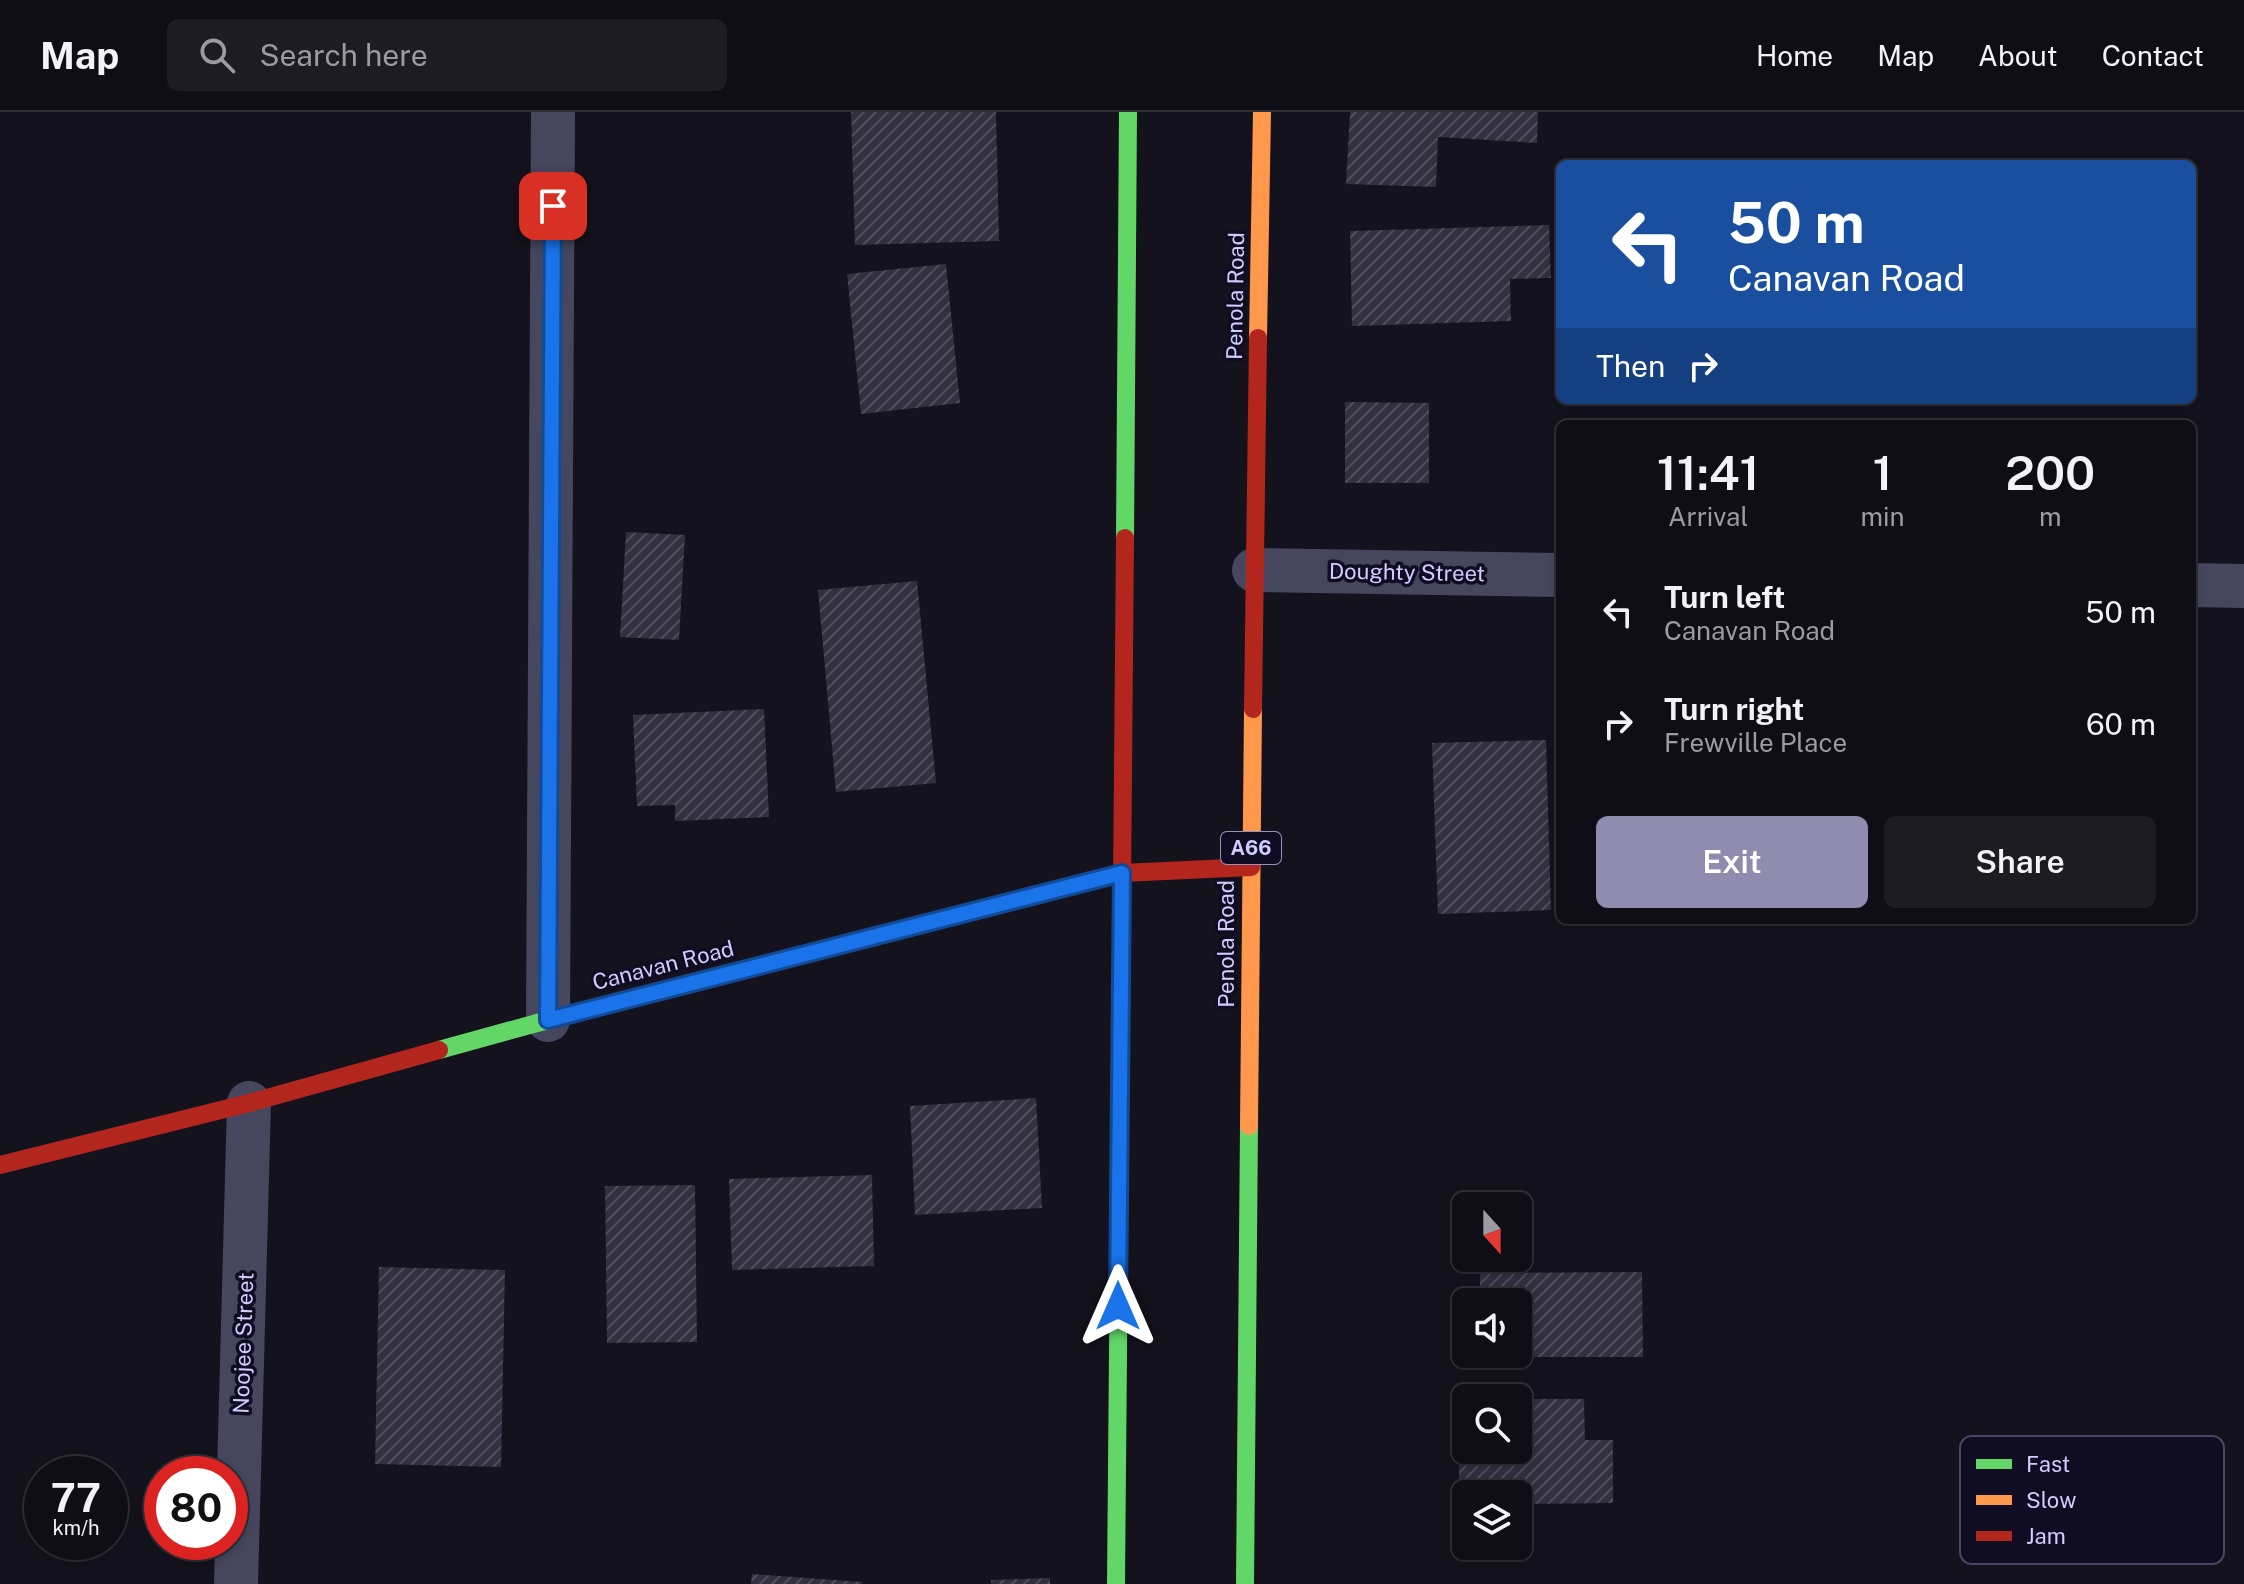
<!DOCTYPE html>
<html lang="en">
<head>
<meta charset="utf-8">
<style>
  body { margin:0; font-family:"Public Sans",sans-serif; background:#1d1c23; color:#f1f3f6; height:100vh; display:flex; flex-direction:column; font-size:30px; white-space:nowrap }
  * { box-sizing:border-box; margin:0 }
  p { font-size:26px; color:#9b9ca1 }
  .icon { flex:none; width:44px; height:44px; fill:none; stroke:currentColor; stroke-width:2; stroke-linecap:round; stroke-linejoin:round }
  .map { position:relative; flex:1; overflow:hidden }
  .drawer { position:absolute; left:1556px; top:308px; width:640px; height:504px; display:flex; flex-direction:column; background:#0f0e16; border-radius:12px; box-shadow:0 4px 12px #0003,0 0 0 2px #2f2e35 }
  .drawer>* { flex:none }
  .top-card { position:absolute; left:1556px; top:48px; width:640px; height:244px; border-radius:12px; box-shadow:0 4px 12px #0003,0 0 0 2px #2f2e35; background:#1a4fa0; color:#fff; overflow:hidden }
  .needle { width:52px; rotate:159deg }
  .tools { position:absolute; left:1452px; top:1080px; display:grid; gap:16px }
  .tools a { display:grid; place-items:center; width:80px; height:80px; border-radius:12px; background:#0f0e16; box-shadow:0 4px 12px #0003,0 0 0 2px #2f2e35; font-size:40px }
  .speed { position:absolute; left:24px; top:1344px; display:flex; gap:16px; font-size:40px; font-weight:700; text-align:center }
  .speed>* { display:grid; place-content:center; width:104px; height:104px; border-radius:50%; background:#0f0e16; box-shadow:0 4px 12px #0003,0 0 0 2px #2f2e35; line-height:1 }
  .speed small { font-size:20px; font-weight:400 }
  .speed .limit { border:12px solid #d22; background:#fff; color:#111 }
  .pin { position:absolute; display:grid; place-items:center; width:68px; height:68px; color:#fff; margin:-34px; border-radius:16px; box-shadow:0 4px 12px #0006 }
  .me { position:absolute; width:88px; margin:-44px; rotate:0deg; stroke-linejoin:round; filter:drop-shadow(0 0 6px #0008) }
  .turn { display:flex; align-items:center; gap:28px; height:168px; padding:0 40px; font-size:36px }
  .turn .icon { width:104px; height:104px; stroke-width:2.5 }
  .turn b { display:block; font-size:56px; line-height:68px }
  .then { display:flex; align-items:center; height:76px; padding:0 40px; background:#0003; gap:16px; font-size:30px }
  .eta { display:flex; justify-content:space-evenly; align-items:center; height:136px; text-align:center }
  .eta b { font-size:48px; font-weight:600; line-height:56px }
  .button { display:flex; gap:16px; margin-top:auto; padding:16px 40px }
  .button a { flex:1; height:92px; border-radius:12px; background:#8f8cb0; color:#fff; font-size:32px; font-weight:600; line-height:92px; text-align:center }
  .button a+a { background:#1d1c23; color:#f1f3f6 }
  ul { padding:0; list-style:none }
  li { display:flex; align-items:center; gap:24px; height:112px; padding:0 40px }
  li div { flex:1 }
  li b { display:block; font-size:30px }
  li em { font-style:normal }
  header { display:flex; align-items:center; gap:48px; box-sizing:border-box; height:112px; padding:0 40px; background:#0f0e16; border-bottom:2px solid #2f2e35 }
  header strong { font-size:38px }
  nav { display:flex; gap:44px; margin-inline-start:auto; font-size:28px }
  .search { width:560px; height:72px; background:#1d1c23; display:flex; align-items:center; gap:20px; box-sizing:border-box; padding:0 28px; border-radius:12px; color:#9b9ca1; font-size:30px }
  .map>svg:first-child { display:block }
</style>
</head>
<body>
<header>
<strong>Map</strong>
<div class="search"><svg class="icon" aria-label="search" viewBox="0 0 24 24"><circle cx="10" cy="10" r="6"/><path d="M15 15l6 6"/></svg>Search here</div>
<nav><a>Home</a><a>Map</a><a>About</a><a>Contact</a></nav>
</header>
<div class="map">
<svg width="2244" height="1472" viewBox="0 0 2244 1472">
  <defs>
    <pattern id="building-hatch" width="6" height="6" patternUnits="userSpaceOnUse" patternTransform="scale(2)"><rect width="6" height="6" fill="#322f3f"/><path d="M-1 1l2-2M0 6l6-6M5 7l2-2" fill="none" stroke="#4f4c5c"/></pattern>
  </defs>
  <rect width="100%" height="100%" fill="#14121d"/>
  <!-- building -->
  <path fill="url(#building-hatch)" d="M851 0H996L999 129 855 133Z
    M1350 0H1538L1537 31 1438 25 1436 75 1346 72Z
    M1549 113 1551 166 1510 167 1511 209 1352 214 1350 119Z
    M946 152 960 291 861 302 847 162Z
    M1345 290 1429 291V371H1345Z
    M626 420 685 423 679 528 620 525Z
    M917 469 936 671 836 680 818 478Z
    M764 597 769 705 675 709V693L637 694 633 603Z
    M1546 628 1551 798 1438 802 1432 631Z
    M1036 986 1042 1096 915 1103 910 994Z
    M872 1063 874 1154 732 1158 729 1067Z
    M695 1073 697 1230 607 1231 605 1074Z
    M379 1155 505 1158 501 1355 375 1352Z
    M1642 1160 1643 1245H1481V1242H1518V1190H1480V1161Z
    M1459 1287H1466V1338H1518V1287H1584L1585 1328H1613V1391L1518 1392V1382H1466V1392H1459Z
    M752 1462 862 1470V1472H751Z
    M1050 1466V1472H991V1468Z"/>
  <g fill="none" stroke-linecap="round" stroke-linejoin="round">
    <!-- street -->
    <path stroke="#46465e" stroke-width="44" d="M1254 458 1560 463
      M2192 473 2244 474
      M548 908 553 0
      M236 1472 249 991"/>
    <!-- fast -->
    <path stroke="#63d668" stroke-width="18" d="M1125 426 1128 0
      M439 938 548 908 887 821
      M1116 1472 1119 1125
      M1245 1472 1249 1014"/>
    <!-- slow -->
    <path stroke="#ff974d" stroke-width="18" d="M1258 226 1262 0
      M1249 1014 1253 597"/>
    <!-- jam -->
    <path stroke="#b3261e" stroke-width="18" d="M1253 597 1258 226
      M887 821 1122 761 1251 755
      M0 1053 249 991 439 938
      M1119 1125 1125 426"/>
  </g>
  <g fill="none" stroke-linecap="round" stroke-linejoin="round">
    <defs>
      <path id="route" d="M553 94 548 908 1122 761 1118 1194"/>
    </defs>
    <!-- route casing -->
    <use href="#route" stroke="#114b97" stroke-width="20"/>
    <!-- route -->
    <use href="#route" stroke="#1a73e8" stroke-width="14"/>
  </g>
  <g text-anchor="middle" dominant-baseline="central" stroke-width="7" stroke-linejoin="round" paint-order="stroke">
    <!-- shield labels -->
    <rect fill="#100d22" stroke="#9793bd" stroke-width="2" x="1221" y="720" width="60" height="32" rx="6"/>
    <g font-size="20" font-weight="bold" fill="#d1cdff">
      <text x="1251" y="736">A66</text>
    </g>
    <!-- street labels -->
    <g font-size="22" fill="#d1cdff" stroke="#100d22">
      <text transform="translate(1235 184) rotate(-89)">Penola Road</text>
      <text transform="translate(1407 460) rotate(1)">Doughty Street</text>
      <text transform="translate(1226 832) rotate(-90)">Penola Road</text>
      <text transform="translate(663 853) rotate(-14)">Canavan Road</text>
      <text transform="translate(243 1231) rotate(-88)">Noojee Street</text>
    </g>
  </g>
  <!-- legend -->
  <rect x="1960" y="1324" width="264" height="128" rx="12" fill="#100d22" stroke="#4a4764" stroke-width="2"/>
  <rect x="1976" y="1347" width="36" height="10" fill="#63d668"/>
  <rect x="1976" y="1383" width="36" height="10" fill="#ff974d"/>
  <rect x="1976" y="1419" width="36" height="10" fill="#b3261e"/>
  <g font-size="22" fill="#d1cdff">
    <text x="2026" y="1360">Fast</text>
    <text x="2026" y="1396">Slow</text>
    <text x="2026" y="1432">Jam</text>
  </g>
</svg>
<div class="tools">
<a><svg class="needle" viewBox="-14 -14 28 28"><path d="M0-13l5 13h-10z" fill="#e53935"/><path d="M0 13l5-13h-10z" fill="#9b9ca1"/></svg></a>
<a><svg class="icon" aria-label="sound" viewBox="0 0 24 24"><path d="M4 9h4l5-4v14l-5-4H4zM17 9q2 3 0 6"/></svg></a>
<a><svg class="icon" aria-label="search" viewBox="0 0 24 24"><circle cx="10" cy="10" r="6"/><path d="M15 15l6 6"/></svg></a>
<a><svg class="icon" aria-label="layers" viewBox="0 0 24 24"><path d="M12 4l9 5-9 5-9-5zM3 14l9 5 9-5"/></svg></a>
</div>
<div class="speed"><div>77<small>km/h</small></div><div class="limit">80</div></div>
<div class="pin" style="left:553px;top:94px;background:#d93025"><svg class="icon" aria-label="arrive" viewBox="0 0 24 24"><path d="M6 21V4h12l-3 4 3 4H6"/></svg></div>
<svg class="me" style="left:1118px;top:1194px" viewBox="-20 -20 40 40"><path d="M0-17L14 15 0 8-14 15z" fill="#1a73e8" stroke="#fff" stroke-width="4"/></svg>
<div class="top-card">
<div class="turn"><svg class="icon" aria-label="left" viewBox="0 0 24 24"><path d="M17 20v-9H6M10 6l-5 5 5 5"/></svg><div><b>50 m</b>Canavan Road</div></div>
<div class="then">Then<svg class="icon" aria-label="right" viewBox="0 0 24 24"><path d="M7 20v-9h11M14 6l5 5-5 5"/></svg></div>
</div>
<section class="drawer">
<div class="eta">
<div><b>11:41</b><p>Arrival</p></div>
<div><b>1</b><p>min</p></div>
<div><b>200</b><p>m</p></div>
</div>
<ul>
<li><svg class="icon" aria-label="left" viewBox="0 0 24 24"><path d="M17 20v-9H6M10 6l-5 5 5 5"/></svg><div><b>Turn left</b><p>Canavan Road</p></div><em>50 m</em></li>
<li><svg class="icon" aria-label="right" viewBox="0 0 24 24"><path d="M7 20v-9h11M14 6l5 5-5 5"/></svg><div><b>Turn right</b><p>Frewville Place</p></div><em>60 m</em></li>
</ul>
<div class="button"><a>Exit</a><a>Share</a></div>
</section>
</div>
</body>
</html>
